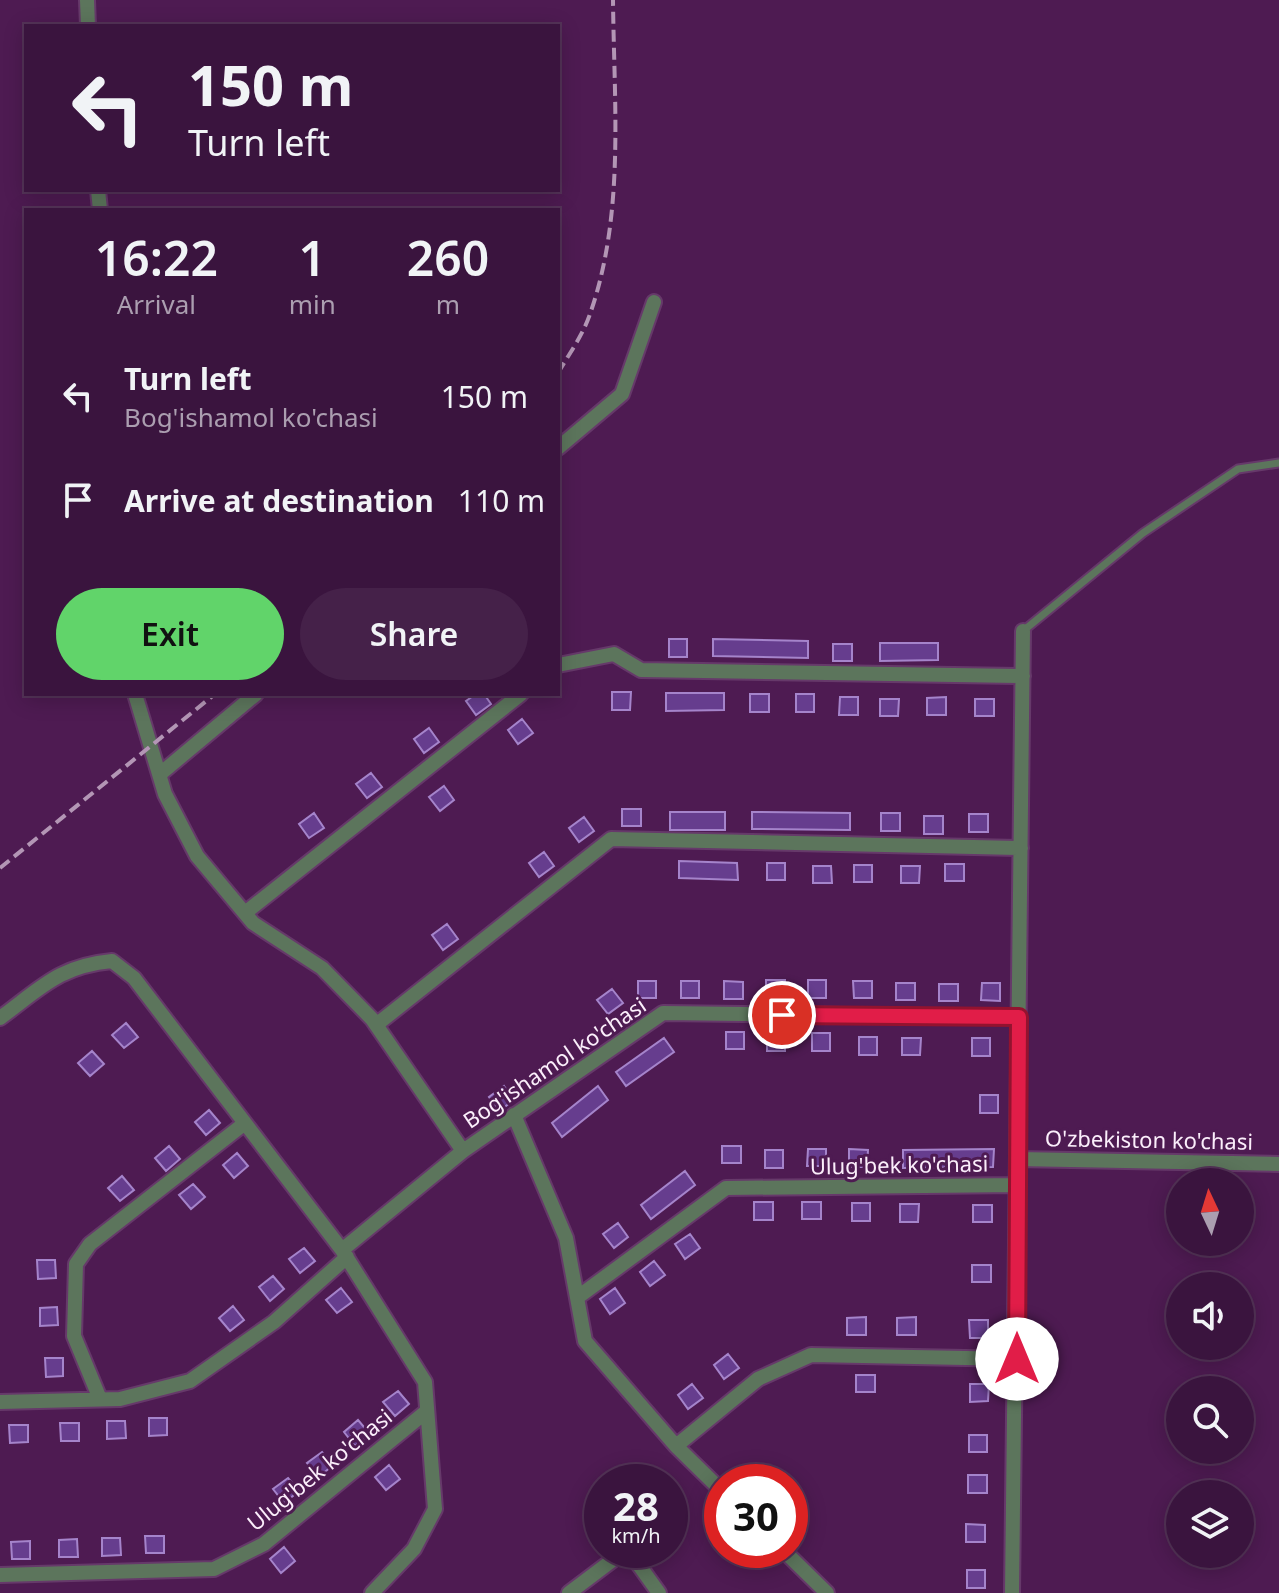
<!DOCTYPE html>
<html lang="en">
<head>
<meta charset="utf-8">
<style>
  body { margin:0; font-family:"Noto Sans",sans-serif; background:#452149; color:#f1f3f6; height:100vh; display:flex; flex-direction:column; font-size:30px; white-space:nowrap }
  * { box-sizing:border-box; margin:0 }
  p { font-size:26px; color:#ab9eb0 }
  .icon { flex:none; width:44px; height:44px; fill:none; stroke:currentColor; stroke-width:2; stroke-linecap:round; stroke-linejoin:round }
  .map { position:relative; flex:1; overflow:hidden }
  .panel { position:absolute; left:24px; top:208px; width:536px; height:488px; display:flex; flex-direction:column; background:#3a143e; border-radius:0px; box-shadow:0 4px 20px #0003,0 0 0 2px #543358 }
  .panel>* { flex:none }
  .banner { position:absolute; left:24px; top:24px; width:536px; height:168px; border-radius:0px; box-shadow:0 4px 20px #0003,0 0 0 2px #543358; background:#3a143e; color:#f1f3f6; overflow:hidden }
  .needle { width:52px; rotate:356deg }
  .fabs { position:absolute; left:1166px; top:1168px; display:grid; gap:16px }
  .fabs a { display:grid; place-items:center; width:88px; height:88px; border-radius:50%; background:#3a143e; box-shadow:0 4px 20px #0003,0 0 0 2px #543358; font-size:40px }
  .speed { position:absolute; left:584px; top:1464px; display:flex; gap:16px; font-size:40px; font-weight:700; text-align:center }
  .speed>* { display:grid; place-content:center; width:104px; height:104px; border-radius:50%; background:#3a143e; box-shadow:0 4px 20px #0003,0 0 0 2px #543358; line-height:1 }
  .speed small { font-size:20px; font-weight:400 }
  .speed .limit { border:12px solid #d22; background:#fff; color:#111 }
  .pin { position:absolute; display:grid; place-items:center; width:68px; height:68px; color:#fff; margin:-34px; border:4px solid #fff; border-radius:50%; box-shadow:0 2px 8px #0007 }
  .me { position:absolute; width:88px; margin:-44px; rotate:0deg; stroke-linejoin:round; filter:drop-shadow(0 0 6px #0008) }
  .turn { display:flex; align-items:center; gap:28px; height:168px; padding:0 32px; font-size:36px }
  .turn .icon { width:104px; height:104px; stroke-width:2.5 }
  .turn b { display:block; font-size:56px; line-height:68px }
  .eta { display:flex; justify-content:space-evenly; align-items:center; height:136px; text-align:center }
  .eta b { font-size:48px; font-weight:600; line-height:56px }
  .button { display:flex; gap:16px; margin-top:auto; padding:16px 32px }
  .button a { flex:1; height:92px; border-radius:48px; background:#61d46a; color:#111; font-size:32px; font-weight:600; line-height:92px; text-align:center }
  .button a+a { background:#452149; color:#f1f3f6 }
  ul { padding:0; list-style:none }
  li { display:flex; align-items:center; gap:24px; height:104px; padding:0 32px }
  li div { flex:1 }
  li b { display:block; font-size:30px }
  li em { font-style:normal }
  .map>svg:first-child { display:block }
</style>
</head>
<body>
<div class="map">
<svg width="1279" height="1593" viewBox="0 0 1279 1593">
  <rect width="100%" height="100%" fill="#4e1b52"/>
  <!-- building -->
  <path fill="#663d8e" stroke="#a584cb" stroke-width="2" d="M669 639H687V657H669Z
    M713 639 808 641V658L713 656Z
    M880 643H938V660L880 661Z
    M833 644H852V661H833Z
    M612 692H631L630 710H612Z
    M666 693H724V710L666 711Z
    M476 694H484L491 704 476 715 466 701Z
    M750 694H769V712H750Z
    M796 694H814V712H796Z
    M840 697H858V715H839Z
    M946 697V715H927V698Z
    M880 699H899L898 716H880Z
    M975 699H994V716H975Z
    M522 719 533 733 518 744 508 730Z
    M429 728 439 742 424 753 414 739Z
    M371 773 382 787 367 798 356 784Z
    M444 786 454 800 440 811 429 797Z
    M622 809H641V826H622Z
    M670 812H725V830H670Z
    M752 812 850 813V830L752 829Z
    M314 813 324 828 309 838 299 824Z
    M881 813H900V831H881Z
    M969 814H988V832H969Z
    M924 816H943V834H924Z
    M584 817 594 831 579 842 569 828Z
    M544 852 554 866 539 877 529 863Z
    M679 861 737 863 738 880 679 878Z
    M767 863H785V880H767Z
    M945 864H964V881H945Z
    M854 865H872V882H854Z
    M813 866H831L832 883H813Z
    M901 866H920L919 883H901Z
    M447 924 458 939 443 950 432 935Z
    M766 980H785L784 998H766Z
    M808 980H826V998H808Z
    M638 981H656V998H638Z
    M681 981H699V998H681Z
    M724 981 743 982V999H724Z
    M853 981H872V998H854Z
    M896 983H915V1000H896Z
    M982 983H1000V1001L981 1000Z
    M939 984H958V1001H939Z
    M612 989 623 1003 608 1014 597 1000Z
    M126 1023 138 1037 124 1048 112 1035Z
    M726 1032H744V1049H726Z
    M767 1033H785V1051H767Z
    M812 1033H830V1051H812Z
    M859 1037H877V1055H859Z
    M664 1038 674 1052 626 1086 616 1072Z
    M902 1038H921L920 1055H902Z
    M972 1038H990V1056H972Z
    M92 1051 104 1064 90 1076 78 1063Z
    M504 1086 514 1100 499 1111 489 1097Z
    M598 1086 608 1100 562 1137 552 1123Z
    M980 1095H998V1113H980Z
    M209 1110 220 1123 206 1135 195 1122Z
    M169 1146 180 1159 166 1171 155 1158Z
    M722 1146H741V1163H722Z
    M808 1149H826V1166H807Z
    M849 1149 868 1150 867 1167H849Z
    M994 1149 993 1167 903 1168V1150Z
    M765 1150H783V1168H765Z
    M237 1153 248 1166 234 1178 223 1165Z
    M685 1171 695 1185 651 1219 641 1205Z
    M122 1176 134 1190 120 1201 108 1188Z
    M193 1184 205 1197 191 1209 179 1195Z
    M754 1202H773V1220H754Z
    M802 1202H821V1219H802Z
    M852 1203H870V1221H852Z
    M900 1204H919L918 1222H900Z
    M973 1205H992V1222H973Z
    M618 1223 628 1237 614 1248 603 1234Z
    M690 1234 700 1248 685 1259 675 1244Z
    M304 1248 315 1261 300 1273 289 1259Z
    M37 1260H55L56 1278 38 1279Z
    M654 1261 665 1275 650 1286 640 1272Z
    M972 1265H991V1282H972Z
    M273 1276 284 1289 270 1301 259 1287Z
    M341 1288 352 1302 337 1313 326 1300Z
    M615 1288 625 1303 610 1314 600 1299Z
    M233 1306 244 1320 230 1331 219 1318Z
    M57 1307 58 1325 40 1326V1308Z
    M866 1317V1335H847V1318Z
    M916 1317V1335H897V1318Z
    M969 1320H988V1338H970Z
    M728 1354 739 1368 724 1379 714 1365Z
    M45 1358H63V1376L46 1377Z
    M856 1375H875V1392H856Z
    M692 1384 703 1398 688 1409 678 1395Z
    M970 1384H989L988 1401 970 1402Z
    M398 1391 409 1404 395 1416 383 1402Z
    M149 1418H167V1435L149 1436Z
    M358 1420 370 1434 355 1446 344 1432Z
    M107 1421H125L126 1438 107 1439Z
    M60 1423H79V1441H61Z
    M9 1425H28V1442L10 1443Z
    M969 1435H987V1452H969Z
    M322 1452 333 1465 319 1477 307 1463Z
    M389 1465 400 1479 386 1490 375 1477Z
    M968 1475H987V1493H968Z
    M288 1478 299 1491 284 1503 273 1489Z
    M966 1524 985 1525V1542H966Z
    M145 1536H164V1553H146Z
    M102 1538H120L121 1555 102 1556Z
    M77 1539 78 1557H59V1540Z
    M30 1541V1559H12L11 1542Z
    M284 1547 295 1561 281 1573 270 1559Z
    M967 1570H985V1588H967Z"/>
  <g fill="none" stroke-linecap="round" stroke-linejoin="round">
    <defs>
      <path id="lane" d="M1023 631 1143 533 1238 469 1279 463"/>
      <path id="street" d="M87 0 88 26
        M98 190 100 210
        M558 448 622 394 654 302
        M558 665 614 654 641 670 1023 676
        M135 694 165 794 197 856 253 923 322 968 372 1019 463 1151
        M160 774 256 694
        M245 913 521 694
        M0 1018C41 988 59 966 112 961L134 978 342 1250 425 1382 435 1509 414 1549 372 1593
        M376 1025 611 839 1021 848
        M514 1115 566 1238 585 1341 676 1446 722 1491
        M1017 1159 1279 1164
        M342 1250 463 1151 663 1013 1019 1017
        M578 1297 726 1188 1017 1185
        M100 1399 74 1336 76 1264 90 1244 245 1123
        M0 1402 120 1399 190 1381 274 1322 347 1257
        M676 1446 758 1379 811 1355 1017 1359
        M783 1550 827 1593
        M0 1575 214 1569 264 1544 427 1411
        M569 1593 618 1556 636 1561 659 1593
        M1012 1593 1023 631"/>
    </defs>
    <!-- lane casing -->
    <use href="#lane" stroke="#66396a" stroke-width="11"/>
    <!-- street casing -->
    <use href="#street" stroke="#66396a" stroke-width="18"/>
    <!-- lane -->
    <use href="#lane" stroke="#5c755c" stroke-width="7"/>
    <!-- street -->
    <use href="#street" stroke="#5c755c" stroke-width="14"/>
    <!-- rail -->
    <path stroke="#b396b5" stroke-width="4" stroke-dasharray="12 6" stroke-linecap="butt" d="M558 373C569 354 583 335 590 314 625 214 614 105 613 0
      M0 868 215 694"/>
  </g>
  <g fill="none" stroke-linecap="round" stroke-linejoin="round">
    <defs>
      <path id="route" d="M782 1015 1019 1017 1017 1359"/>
    </defs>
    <!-- route casing -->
    <use href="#route" stroke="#92132f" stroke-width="20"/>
    <!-- route -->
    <use href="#route" stroke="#e11d48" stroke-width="14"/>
  </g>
  <g text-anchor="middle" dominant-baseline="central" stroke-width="6" stroke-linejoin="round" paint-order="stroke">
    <!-- street labels -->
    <g font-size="22" fill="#fbeefb" stroke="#4e1b52">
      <text transform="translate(554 1062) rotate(-34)">Bog'ishamol ko'chasi</text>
      <text transform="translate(1149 1139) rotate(1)">O'zbekiston ko'chasi</text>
      <text transform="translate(899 1164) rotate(-1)">Ulug'bek ko'chasi</text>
      <text transform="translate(319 1469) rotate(-39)">Ulug'bek ko'chasi</text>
    </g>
  </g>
</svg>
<div class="fabs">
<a><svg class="needle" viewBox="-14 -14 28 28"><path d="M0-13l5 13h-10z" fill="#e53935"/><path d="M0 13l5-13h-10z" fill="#ab9eb0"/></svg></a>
<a><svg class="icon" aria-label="sound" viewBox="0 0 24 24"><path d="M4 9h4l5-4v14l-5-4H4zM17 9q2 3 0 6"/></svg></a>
<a><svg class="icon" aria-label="search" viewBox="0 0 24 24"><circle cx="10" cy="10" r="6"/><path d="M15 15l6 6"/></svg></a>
<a><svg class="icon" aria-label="layers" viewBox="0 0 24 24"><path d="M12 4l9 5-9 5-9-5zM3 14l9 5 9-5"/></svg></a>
</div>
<div class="speed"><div>28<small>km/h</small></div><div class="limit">30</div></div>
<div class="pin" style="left:782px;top:1015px;background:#d93025"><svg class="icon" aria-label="arrive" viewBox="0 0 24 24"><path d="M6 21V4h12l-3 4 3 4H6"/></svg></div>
<svg class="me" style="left:1017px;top:1359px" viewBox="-20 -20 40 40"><circle r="19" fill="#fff"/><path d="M0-13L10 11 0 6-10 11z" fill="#e11d48"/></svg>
<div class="banner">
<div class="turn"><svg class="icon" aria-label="left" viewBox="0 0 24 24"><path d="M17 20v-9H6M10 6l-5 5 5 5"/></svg><div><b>150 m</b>Turn left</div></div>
</div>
<section class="panel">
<div class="eta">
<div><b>16:22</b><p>Arrival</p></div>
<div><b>1</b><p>min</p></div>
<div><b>260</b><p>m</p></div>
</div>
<ul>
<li><svg class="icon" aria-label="left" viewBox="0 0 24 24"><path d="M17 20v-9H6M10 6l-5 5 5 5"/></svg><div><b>Turn left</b><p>Bog'ishamol ko'chasi</p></div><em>150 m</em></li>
<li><svg class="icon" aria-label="arrive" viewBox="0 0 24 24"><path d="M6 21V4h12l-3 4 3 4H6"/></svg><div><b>Arrive at destination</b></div><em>110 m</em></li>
</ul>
<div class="button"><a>Exit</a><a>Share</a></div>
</section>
</div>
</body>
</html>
